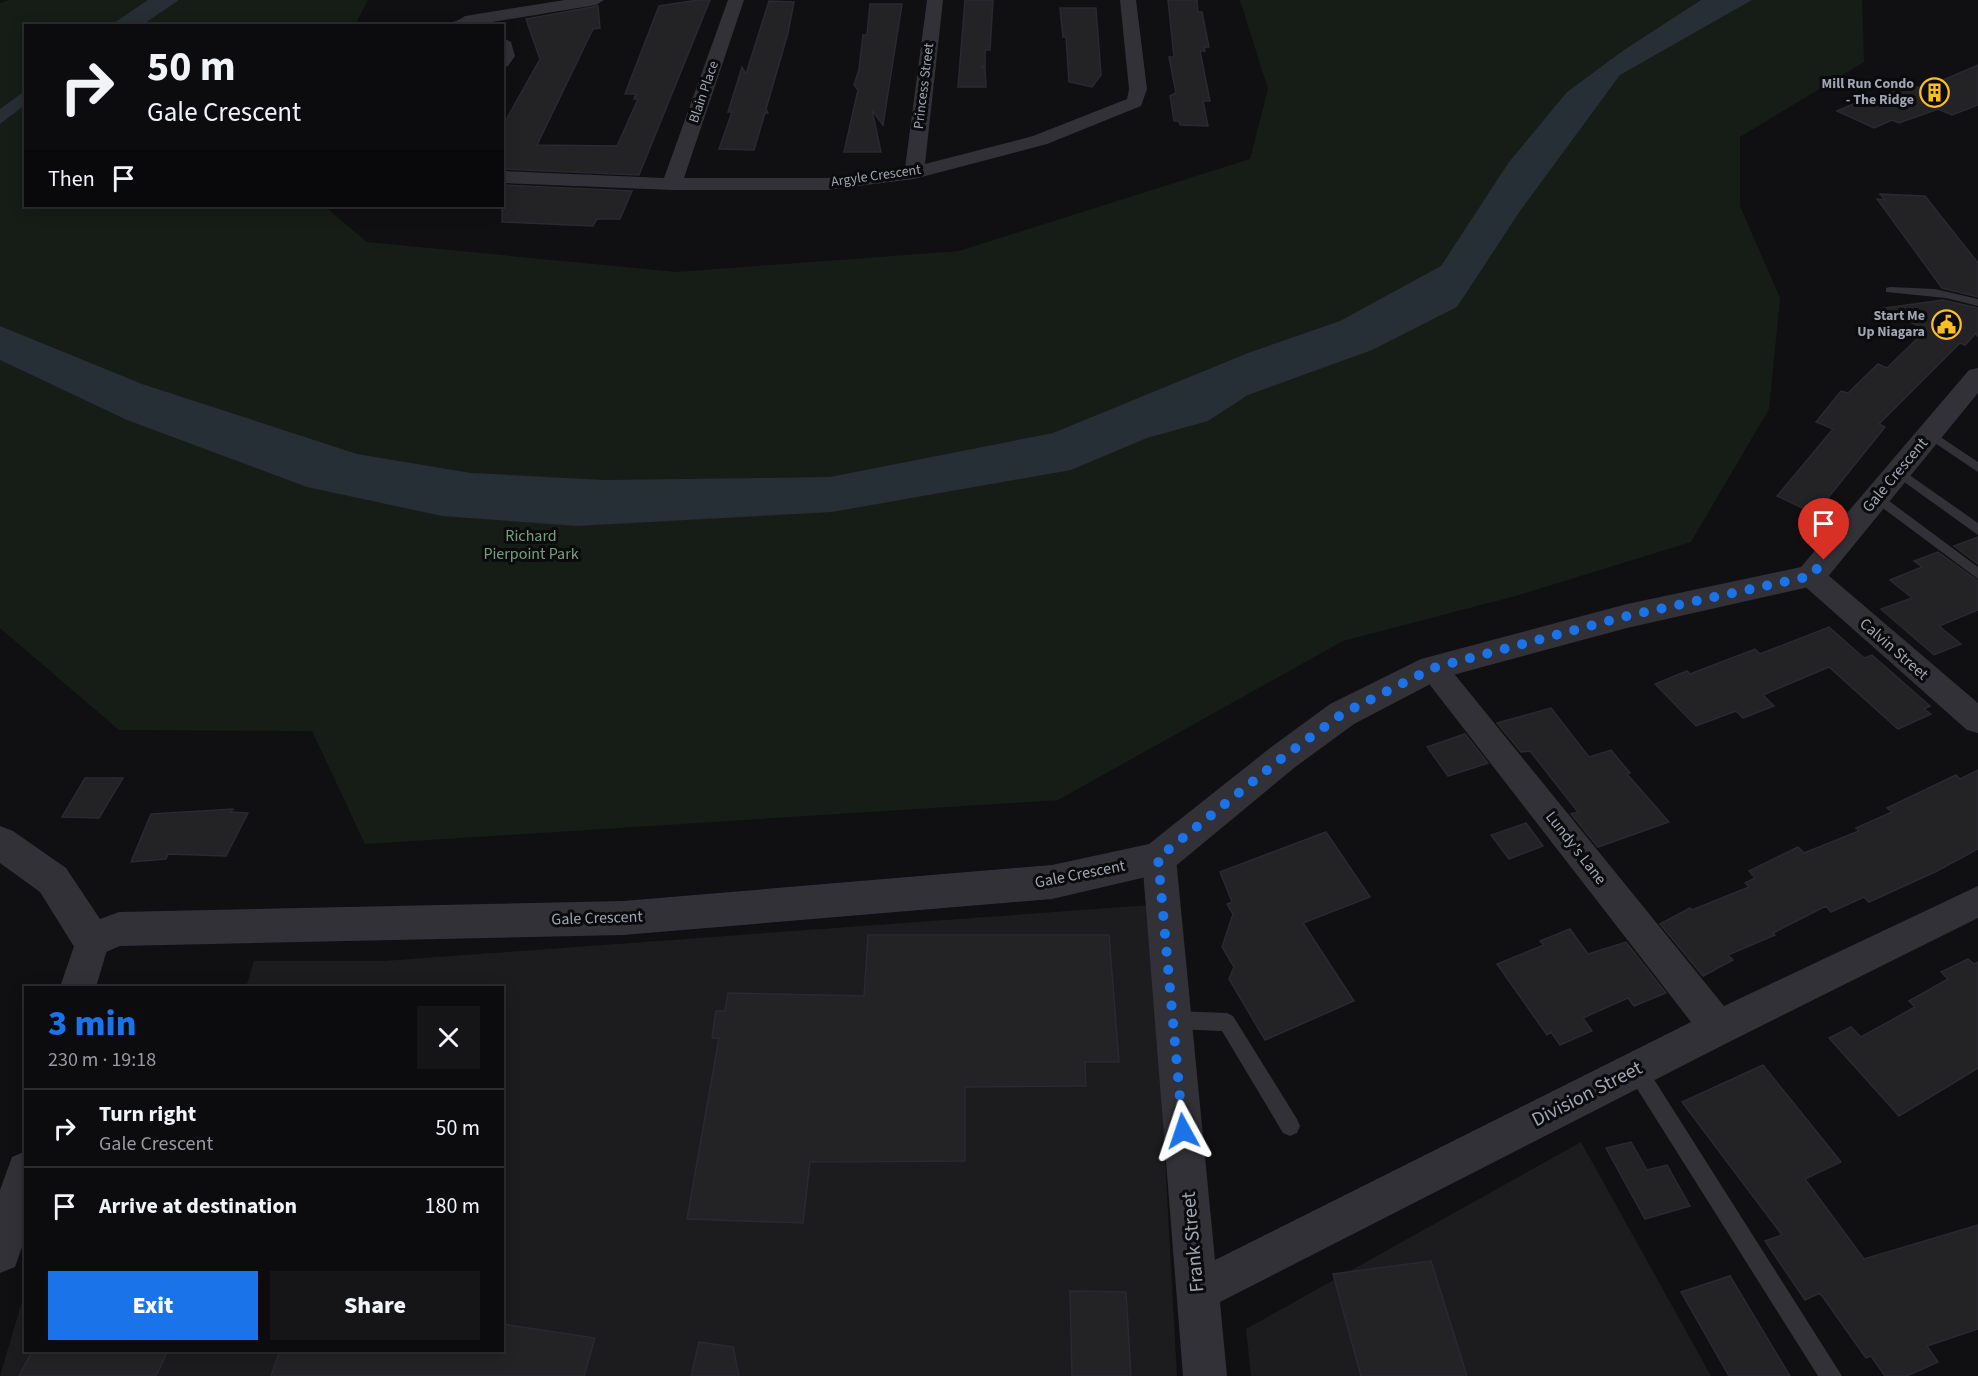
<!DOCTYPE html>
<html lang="en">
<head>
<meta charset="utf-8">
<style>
  body { margin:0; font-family:"Source Sans 3",sans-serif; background:#151517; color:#f1f3f6; height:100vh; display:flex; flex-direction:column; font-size:22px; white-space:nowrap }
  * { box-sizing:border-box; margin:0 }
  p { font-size:20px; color:#9a9b9e }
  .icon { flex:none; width:33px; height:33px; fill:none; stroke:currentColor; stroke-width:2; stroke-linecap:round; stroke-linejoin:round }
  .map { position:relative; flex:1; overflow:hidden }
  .drawer { position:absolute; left:24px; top:986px; width:480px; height:366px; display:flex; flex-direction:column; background:#0c0c0e; border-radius:0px; box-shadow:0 3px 15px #0003,0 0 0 2px #2c2c2e }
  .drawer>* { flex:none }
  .top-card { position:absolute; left:24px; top:24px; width:480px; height:183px; border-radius:0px; box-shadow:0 3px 15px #0003,0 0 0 2px #2c2c2e; background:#0c0c0e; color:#f1f3f6; overflow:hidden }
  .pin { position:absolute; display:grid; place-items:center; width:51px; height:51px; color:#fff; margin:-62px -26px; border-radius:50% 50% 50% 0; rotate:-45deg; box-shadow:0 0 6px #0007 }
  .pin .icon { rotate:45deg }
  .me { position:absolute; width:66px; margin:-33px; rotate:355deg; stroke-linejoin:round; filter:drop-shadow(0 0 4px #0008) }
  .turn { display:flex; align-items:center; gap:21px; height:126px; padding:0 24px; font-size:27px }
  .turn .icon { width:78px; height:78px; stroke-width:2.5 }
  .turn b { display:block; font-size:42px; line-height:51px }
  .then { display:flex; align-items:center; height:57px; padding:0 24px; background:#0003; gap:12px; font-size:22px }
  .round { display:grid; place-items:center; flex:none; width:63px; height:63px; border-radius:0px; background:#151517 }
  .summary { display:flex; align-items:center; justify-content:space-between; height:102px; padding:0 24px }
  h1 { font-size:36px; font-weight:800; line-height:45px; color:#1a73e8 }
  .cta { display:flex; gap:12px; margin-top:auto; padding:12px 24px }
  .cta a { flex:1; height:69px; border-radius:0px; background:#1a73e8; color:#fff; font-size:24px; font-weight:800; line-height:69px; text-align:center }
  .cta a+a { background:#151517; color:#f1f3f6 }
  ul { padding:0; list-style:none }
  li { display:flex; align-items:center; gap:18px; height:78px; padding:0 24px; border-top:2px solid #2c2c2e }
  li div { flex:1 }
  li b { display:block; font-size:22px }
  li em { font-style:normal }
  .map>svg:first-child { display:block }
</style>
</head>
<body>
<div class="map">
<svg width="1978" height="1376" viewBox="0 0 1978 1376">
  <rect width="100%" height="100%" fill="#101012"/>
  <!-- built -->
  <path fill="#1c1c1f" d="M1151 905 1177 1376H0L25 1291 26 1350H502V987H246L254 961H383Z
    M1581 1142 1711 1376H1251L1246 1329Z"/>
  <!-- green -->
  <path fill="#161d17" d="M9 0H368L355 25 26 26V206H324L367 242 677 272 959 251 1250 159 1268 89 1240 0H1862L1864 62 1740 137V206L1780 298 1769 409 1691 542 1519 595 1343 641 1058 800 365 844 312 731 119 730 0 628V3Z"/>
  <!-- water -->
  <path fill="#262e36" d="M148 0H179L142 25H111Z
    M1701 0H1752L1620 75 1520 211 1457 307 1372 350 1248 395 1208 421 1147 438 1071 470 832 512 577 526 442 516 307 487 127 420 0 360V326L142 384 357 454 471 473 605 480 830 477 1053 433 1248 353 1340 321 1441 266 1509 162 1567 92 1624 50Z
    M25 91V105L0 124V109Z"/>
  <!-- building -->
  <path fill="#232326" stroke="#2a2a2e" stroke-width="1.5" d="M698 0H710L639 175 502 169V127L540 59 526 19 598 6 600 28 593 29 537 145 617 146 638 99H634L636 94H625L659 6Z
    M965 0H993L990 50H985V66H981L985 68 986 87H958Z
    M1168 0H1197L1198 12H1202L1209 47H1204L1205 51H1200L1210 101H1203L1208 126 1180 125 1179 121H1174L1170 96 1176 93 1169 57H1174Z
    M769 1 794 2 788 33 766 109 768 113H765L754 150 719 149 732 112H728L742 67 746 74Z
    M870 4H902L883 125 872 110 881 152H844L858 90 854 85 859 69 863 35H867Z
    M1060 8H1096L1101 75 1092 87 1069 82 1066 37H1063Z
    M1978 65V105L1952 115 1938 109 1899 123 1892 120 1874 128 1837 111 1871 96 1880 97 1911 84 1922 89Z
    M502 185 632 191 620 219H597L593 226 502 222Z
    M1880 194 1925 196 1978 263V297L1942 288 1877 199 1885 200Z
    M1943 300 1978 308V337L1976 333 1965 345 1960 343 1879 424 1885 427 1815 514 1777 496 1833 429 1816 422 1841 391 1848 393 1878 364 1887 368 1927 329 1877 309Z
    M1978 537V564L1954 546Z
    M1938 552 1978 581V610L1939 626 1961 644 1934 655 1881 609 1912 598 1890 580 1922 567 1914 561Z
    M1829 627 1864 658 1872 655 1930 706 1924 709 1931 714 1898 729 1829 667 1763 695 1774 706 1743 718 1736 711 1696 726 1655 684 1687 671 1690 674 1755 649 1760 654Z
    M1551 708 1589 757 1611 750 1630 773 1627 774 1669 822 1598 847 1571 814 1578 812 1530 751 1521 752 1497 723Z
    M1465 734 1488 763 1448 776 1427 747Z
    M1978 770V849L1935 872 1869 902 1864 897 1831 912 1826 906 1773 933 1775 935 1728 955 1733 960 1703 976 1660 924 1690 908 1692 910 1749 887 1745 883 1755 878 1749 871 1798 847 1804 853 1859 831 1856 828 1892 812 1887 808 1956 775 1960 779Z
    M85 778H123L99 818 62 817Z
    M233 809 231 812 248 813 226 856 168 854 166 859 131 862 151 814Z
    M1526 823 1543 846 1509 859 1491 835Z
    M1326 832 1370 897 1303 923 1354 1001 1265 1040 1229 979 1234 967 1222 947 1233 914 1227 904 1232 902 1220 872Z
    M1570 929 1588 954 1626 942 1666 993 1634 1006 1628 998 1583 1018 1592 1031 1560 1045 1551 1032 1547 1035 1497 964 1544 945 1540 941Z
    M868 935H1109L1119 1062H1085L1086 1086 965 1087V1161L810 1162 803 1223 687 1219 719 1038H712L716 1011H725L728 993 864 996Z
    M1968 959 1974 964 1978 962V1068L1899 1116 1829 1038 1851 1027 1861 1037 1915 1007 1909 1001 1948 979 1941 972Z
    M1763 1065 1841 1162 1805 1179 1864 1259 1978 1225V1329L1927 1346 1938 1362 1907 1376H1885L1871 1356 1866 1358 1820 1293 1805 1300 1765 1241 1782 1235 1682 1102Z
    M1631 1142 1647 1170 1667 1165 1690 1206 1645 1219 1606 1148Z
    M1431 1261 1467 1376H1361L1333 1274Z
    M1730 1276 1790 1376H1729L1681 1292Z
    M1070 1291 1126 1292 1131 1376H1072Z
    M502 1324 595 1338 584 1376H271L280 1350H502Z
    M699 1342 733 1347 739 1376H691Z
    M33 1350H168L156 1376H19Z"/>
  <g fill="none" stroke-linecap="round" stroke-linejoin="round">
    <!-- service -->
    <path fill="#313137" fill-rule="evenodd" d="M465 18 469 21 468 23 440 26Z
      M1890 287 1935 289 1978 299V306L1946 298 1886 292V288Z
      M1930 430 1978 462V472L1926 437 1924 434 1926 431Z
      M1898 467 1978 523V535L1893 474 1892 471 1893 468Z
      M1877 492 1978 567V579L1872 500 1870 497Z
      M1174 1011 1227 1013 1233 1016 1297 1119 1300 1126 1297 1133 1290 1136 1283 1133 1222 1031 1174 1029 1168 1026 1165 1020 1168 1014Z
      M1636 1060 1643 1062 1842 1376H1818L1629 1076 1627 1069 1629 1062Z"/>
    <!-- minor -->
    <path fill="#313137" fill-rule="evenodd" d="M565 0H604L596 5 468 26 459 25 457 21 465 16Z
      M728 0H744L684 178H827L905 168 927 0H943L925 164 1033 136 1127 99 1129 89 1120 0H1136L1147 89 1141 106 1047 144 914 179 827 190H672L502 183V171L664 178Z
      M502 37 511 42 515 56 508 66 502 67Z
      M1811 566 1821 569 1978 703V733L1967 730 1801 583 1797 576 1801 569Z
      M1433 656 1443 660 1724 1006 1978 886V918L1731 1041 1220 1302 1227 1376H1183L1142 858 1147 848 1159 843 1171 848 1176 858 1215 1260 1691 1022 1423 676 1418 668 1423 660Z
      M92 924 104 929 110 940 96 987H60L80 929Z
      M26 1151V1236L15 1267 0 1273V1190L12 1157Z"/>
    <!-- tertiary -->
    <path fill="#313137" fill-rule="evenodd" d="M1978 368V393L1822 584 1627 628 1442 678 1354 724 1294 768 1172 869 1159 874 1052 899 623 935 120 946 92 958 78 953 40 892 0 863V826L13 831 66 868 100 919 119 912 623 901 1052 865 1149 844 1270 748 1330 704 1421 659 1627 604 1801 567 1969 370Z"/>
  </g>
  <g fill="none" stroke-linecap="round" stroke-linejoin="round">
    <!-- route -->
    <path stroke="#1a73e8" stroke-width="10" stroke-dasharray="0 18" d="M1183 1131 1158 858 1282 758 1342 714 1433 668 1627 616 1811 576 1824 560"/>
  </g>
  <!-- icons -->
  <defs>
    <symbol id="building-ring" viewBox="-11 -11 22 22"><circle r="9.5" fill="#0b0b0d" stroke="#ffbe1b" stroke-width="1.5"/><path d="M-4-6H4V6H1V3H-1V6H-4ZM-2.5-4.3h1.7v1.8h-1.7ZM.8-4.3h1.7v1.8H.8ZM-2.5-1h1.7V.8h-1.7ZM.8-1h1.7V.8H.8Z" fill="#ffbe1b"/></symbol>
    <symbol id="civic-ring" viewBox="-11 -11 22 22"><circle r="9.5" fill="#0b0b0d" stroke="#ffbe1b" stroke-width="1.5"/><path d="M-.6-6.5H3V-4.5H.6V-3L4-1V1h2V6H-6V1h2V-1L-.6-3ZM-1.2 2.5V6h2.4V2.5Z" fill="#ffbe1b"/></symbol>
  </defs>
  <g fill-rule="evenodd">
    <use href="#building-ring" x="1918" y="76" width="33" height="33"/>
    <use href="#civic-ring" x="1930" y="308" width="33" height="33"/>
  </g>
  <g text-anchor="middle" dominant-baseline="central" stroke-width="6" stroke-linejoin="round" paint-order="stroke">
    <!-- far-poi labels -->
    <g font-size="14" font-weight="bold" fill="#a0a5b4" stroke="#0b0b0d" text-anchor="end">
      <text x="1914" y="84">Mill Run Condo<tspan x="1914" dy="16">- The Ridge</tspan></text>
      <text x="1925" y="316">Start Me<tspan x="1925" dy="16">Up Niagara</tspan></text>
    </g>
    <!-- far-street labels -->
    <g font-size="14" fill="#a0a5b4" stroke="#0b0b0d">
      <text transform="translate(924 86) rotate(-83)">Princess Street</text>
      <text transform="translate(704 92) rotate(-71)">Blain Place</text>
      <text transform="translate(876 176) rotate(-8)">Argyle Crescent</text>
    </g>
    <!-- street labels -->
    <g font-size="16" fill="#a0a5b4" stroke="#0b0b0d">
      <text transform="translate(1895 475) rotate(-50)">Gale Crescent</text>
      <text transform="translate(1894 649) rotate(41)">Calvin Street</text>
      <text transform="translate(1576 848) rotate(52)">Lundy's Lane</text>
      <text transform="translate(1080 874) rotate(-11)">Gale Crescent</text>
      <text transform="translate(597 918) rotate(-2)">Gale Crescent</text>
    </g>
    <!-- park labels -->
    <g font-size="16" fill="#75a17a" stroke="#0b0b0d">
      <text x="531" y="536">Richard<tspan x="531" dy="18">Pierpoint Park</tspan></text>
    </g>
    <!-- near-street labels -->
    <g font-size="20" fill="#a0a5b4" stroke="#0b0b0d">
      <text transform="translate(1587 1094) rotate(-27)">Division Street</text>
      <text transform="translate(1193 1242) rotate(-95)">Frank Street</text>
    </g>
  </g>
</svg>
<div class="pin" style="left:1824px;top:560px;background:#d93025"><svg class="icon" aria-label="arrive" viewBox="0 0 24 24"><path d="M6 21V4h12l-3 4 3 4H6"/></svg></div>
<svg class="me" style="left:1183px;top:1131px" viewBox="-20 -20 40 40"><path d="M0-17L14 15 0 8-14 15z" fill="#1a73e8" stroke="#fff" stroke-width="4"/></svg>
<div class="top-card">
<div class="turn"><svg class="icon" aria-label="right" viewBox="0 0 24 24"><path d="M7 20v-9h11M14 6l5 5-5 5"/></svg><div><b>50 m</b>Gale Crescent</div></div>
<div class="then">Then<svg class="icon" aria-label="arrive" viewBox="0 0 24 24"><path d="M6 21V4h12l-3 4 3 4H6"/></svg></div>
</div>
<section class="drawer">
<div class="summary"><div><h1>3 min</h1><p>230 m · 19:18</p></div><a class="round"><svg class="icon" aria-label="close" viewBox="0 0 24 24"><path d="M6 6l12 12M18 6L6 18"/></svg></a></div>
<ul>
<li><svg class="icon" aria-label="right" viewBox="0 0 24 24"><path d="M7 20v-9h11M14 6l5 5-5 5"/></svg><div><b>Turn right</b><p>Gale Crescent</p></div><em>50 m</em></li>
<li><svg class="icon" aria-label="arrive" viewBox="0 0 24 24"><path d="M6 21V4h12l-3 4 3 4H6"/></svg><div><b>Arrive at destination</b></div><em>180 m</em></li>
</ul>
<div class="cta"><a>Exit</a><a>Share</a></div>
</section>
</div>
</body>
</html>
